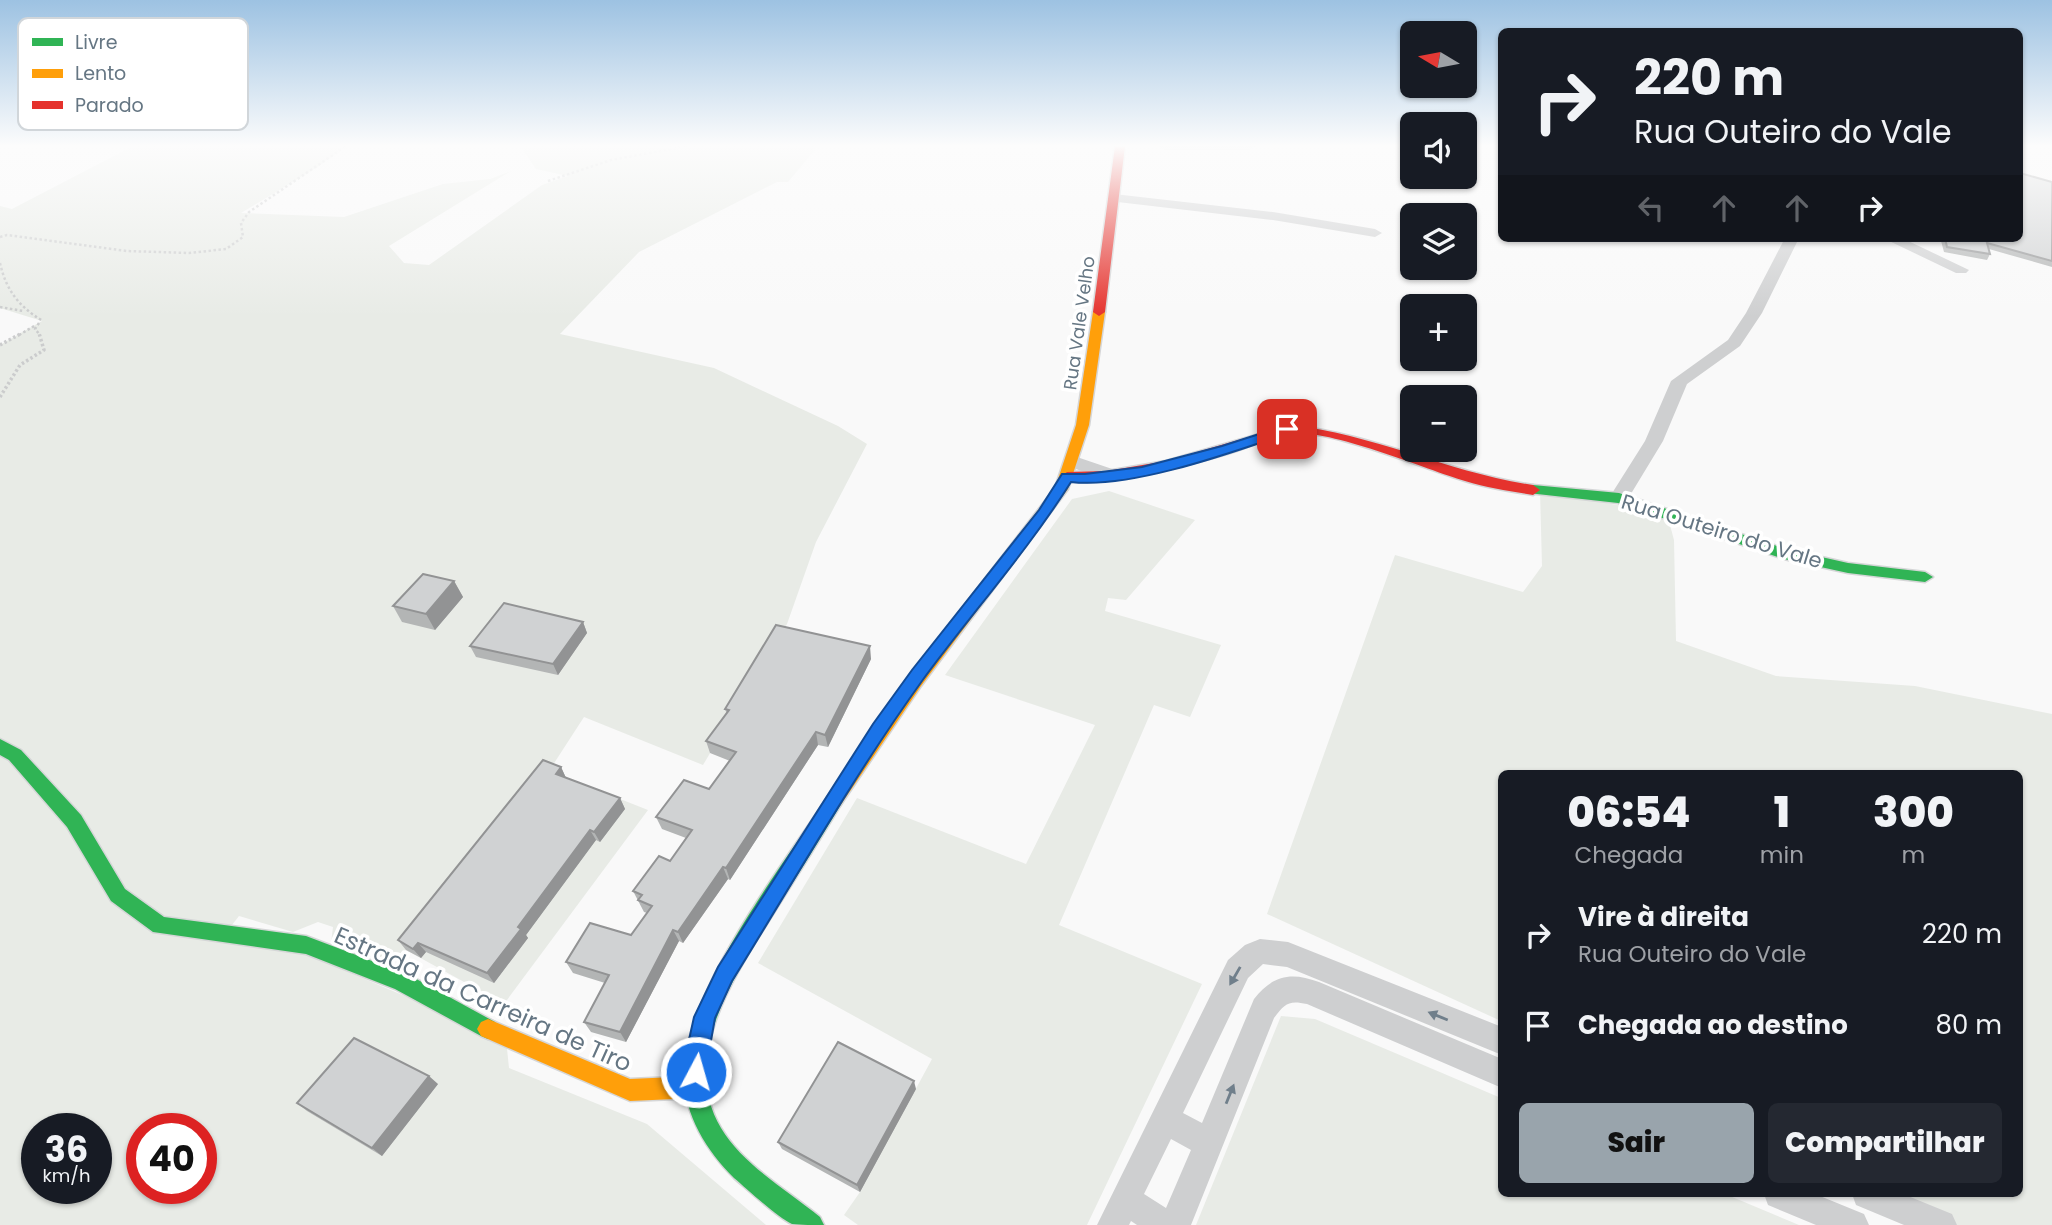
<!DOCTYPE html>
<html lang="pt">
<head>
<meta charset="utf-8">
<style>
  body { margin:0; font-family:Poppins,sans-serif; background:#242831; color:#f1f3f6; height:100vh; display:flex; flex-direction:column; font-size:26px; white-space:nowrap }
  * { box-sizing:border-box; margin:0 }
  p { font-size:23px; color:#9ea1a6 }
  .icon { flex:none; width:38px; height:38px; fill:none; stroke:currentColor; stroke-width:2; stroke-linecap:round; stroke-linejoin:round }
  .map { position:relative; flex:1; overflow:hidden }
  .panel { position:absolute; left:1498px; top:770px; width:525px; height:427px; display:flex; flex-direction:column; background:#171b24; border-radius:10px; box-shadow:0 2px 5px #0004 }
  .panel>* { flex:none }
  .top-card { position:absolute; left:1498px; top:28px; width:525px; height:214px; border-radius:10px; box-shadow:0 2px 5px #0004; background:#171b24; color:#f1f3f6; overflow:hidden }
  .needle { width:46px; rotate:280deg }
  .buttons { position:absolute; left:1400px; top:21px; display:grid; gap:14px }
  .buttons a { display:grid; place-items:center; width:77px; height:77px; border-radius:10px; background:#171b24; box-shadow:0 2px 5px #0004; font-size:35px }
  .speed { position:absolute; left:21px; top:1113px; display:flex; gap:14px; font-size:35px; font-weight:700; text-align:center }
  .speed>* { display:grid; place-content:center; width:91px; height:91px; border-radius:50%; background:#171b24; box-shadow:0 2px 5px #0004; line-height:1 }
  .speed small { font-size:18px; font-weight:400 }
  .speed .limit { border:10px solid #d22; background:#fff; color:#111 }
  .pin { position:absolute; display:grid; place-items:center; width:60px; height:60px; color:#fff; margin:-30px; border-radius:14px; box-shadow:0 4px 10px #0006 }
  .me { position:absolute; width:77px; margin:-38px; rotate:6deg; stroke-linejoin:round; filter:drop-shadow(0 0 5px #0008) }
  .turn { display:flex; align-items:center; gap:24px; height:147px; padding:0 21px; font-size:32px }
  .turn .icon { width:91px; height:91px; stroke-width:2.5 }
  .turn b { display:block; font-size:49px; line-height:60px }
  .lanes { display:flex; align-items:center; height:66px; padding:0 21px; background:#0003; justify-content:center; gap:35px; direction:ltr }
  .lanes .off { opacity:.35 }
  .eta { display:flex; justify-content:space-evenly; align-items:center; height:119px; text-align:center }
  .eta b { font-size:42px; font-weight:800; line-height:49px }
  .button { display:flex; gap:14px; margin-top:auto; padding:14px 21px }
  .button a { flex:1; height:80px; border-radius:10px; background:#99a4ac; color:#111; font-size:28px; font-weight:800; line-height:80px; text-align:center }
  .button a+a { background:#242831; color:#f1f3f6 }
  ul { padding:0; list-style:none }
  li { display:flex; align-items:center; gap:21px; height:91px; padding:0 21px }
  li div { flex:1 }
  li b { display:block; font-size:26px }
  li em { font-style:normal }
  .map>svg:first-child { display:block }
</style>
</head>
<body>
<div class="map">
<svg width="2052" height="1225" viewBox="0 0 2052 1225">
  <rect width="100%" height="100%" fill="#f9f9f9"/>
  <!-- green -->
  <path fill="#e8ebe6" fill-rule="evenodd" d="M133 146H346L319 166 241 213 344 217 443 184 490 179 511 171 389 246 404 263 429 265 542 185 568 176 536 169 520 146H818L788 182H777L639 252 560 334 714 368 838 426 867 444 816 542 787 624 703 765 584 717 549 771 648 810 504 1004 406 950 386 962 331 943 333 927 318 922 293 932 239 916 225 934 273 940 506 1039 509 1068 647 1124 766 1225H0V345L42 321 0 308V206L12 209ZM37 1129H96V1188H37ZM142 1129H201V1188H142Z
    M1109 491 1195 520 1126 600 1108 598 1105 611 1221 645 1190 717 1154 705 1059 925 1202 984 1087 1225H858L844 1215 860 1192 932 1059 758 963 857 798 1026 864 1095 725 945 675 1072 499Z
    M1540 491 1667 514 1674 540 1676 641 1776 676 1915 686 2052 714V1225H1949L1880 1194H2020V774H1502L1501 1021 1267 914 1395 555 1523 592 1542 566Z
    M1281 1016 1315 1019 1501 1098 1502 1194H1725L1799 1225H1196Z"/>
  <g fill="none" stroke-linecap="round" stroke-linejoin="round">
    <defs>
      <path id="fast" d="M1533 485 1619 493 1786 549 1848 563 1925 572 1933 577 1925 582 1848 573 1784 559 1618 503 1528 493 1526 490 1528 487Z
        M0 739 21 750 81 815 125 889 164 917 306 936 409 975 495 1022 499 1029 495 1036 488 1039 481 1036 395 989 306 954 153 932 111 901 67 827 9 760 0 755Z
        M834 793 840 796 843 801 840 806C819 841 797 876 775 911 737 972 678 1056 721 1128 743 1165 787 1190 820 1217L824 1225C815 1225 800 1225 792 1224 778 1218 747 1189 734 1178 707 1151 684 1115 684 1076 684 992 782 867 828 796Z"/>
      <path id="slow" d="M1099 308 1105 312 1089 425 1068 489 921 686 840 806 834 809 828 806 825 801 828 796 909 677 1055 488 1076 425 1093 312Z
        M488 1019 630 1079 697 1076 705 1079 708 1087 705 1095 697 1098 630 1101 481 1036 477 1029 481 1022Z"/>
      <path id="jam" d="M1115 146H1125L1105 312 1099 316 1093 312Z
        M1290 425C1374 434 1450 473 1533 485L1540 490 1533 495C1510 491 1488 488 1465 481 1421 468 1323 425 1281 434 1265 438 1251 446 1236 451 1209 460 1078 496 1060 477L1067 472 1107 471 1166 461Z"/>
    </defs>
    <!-- fast casing -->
    <use href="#fast" stroke="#d5d6d7" stroke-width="3"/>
    <!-- slow casing -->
    <use href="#slow" stroke="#d5d6d7" stroke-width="3"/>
    <!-- jam casing -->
    <use href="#jam" stroke="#d5d6d7" stroke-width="3"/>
    <!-- path-far1 -->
    <path stroke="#cbcccd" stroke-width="2.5" stroke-dasharray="2.5 2.5" stroke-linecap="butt" d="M548 181 611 160 688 146
      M0 237 7 235 127 251 189 253 226 249 243 237 241 223 249 212 346 146
      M0 263C6 290 19 307 43 321
      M0 307 23 311
      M39 323 35 329 40 335
      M19 335 36 325"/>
    <!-- path -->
    <path stroke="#cbcccd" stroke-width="3.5" stroke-dasharray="2.5 2.5" stroke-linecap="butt" d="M0 345 22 333
      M0 397 20 365 44 350 39 333"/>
    <!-- street -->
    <path fill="#cecfd0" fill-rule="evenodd" d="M1158 146H1257L1250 150H1165Z
      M1114 194 1273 212 1375 229 1382 233 1375 237 1273 220 1109 201 1107 198Z
      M1785 238H1799L1762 313 1740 346 1687 384 1663 441 1626 502H1612L1609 498 1645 441 1671 381 1728 340 1746 313Z
      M1883 238H1902L1969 270 1966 273H1956Z
      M1074 456 1121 472 1123 476 1121 480 1114 482 1067 466 1065 462Z
      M1260 939 1288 942 1502 1027V1055L1287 967 1263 964 1248 978 1183 1113 1202 1123 1254 999C1272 976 1290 971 1319 982L1502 1059V1088L1307 1004C1289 1000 1285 1003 1274 1018L1191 1225H1137L1131 1221 1129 1225H1097L1228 960 1245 945ZM1171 1139 1191 1150 1166 1208 1144 1194Z
      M1764 1194H1815L1864 1214 1869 1225H1816L1768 1205Z
      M1852 1194H1903L1952 1214 1957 1225H1904L1856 1205Z"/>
    <!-- fast -->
    <use href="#fast" fill="#30b455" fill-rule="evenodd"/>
    <!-- slow -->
    <use href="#slow" fill="#ff9f0a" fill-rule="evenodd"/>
    <!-- jam -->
    <use href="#jam" fill="#e5322d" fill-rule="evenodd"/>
  </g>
  <!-- wall -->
  <path fill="#b3b5b5" d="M2052 182V267L1989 249 1990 254 1987 260 1944 252 1941 241 1922 238H2020Z
    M454 581 463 597 435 630 402 622 393 606Z
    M583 622 587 633 558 675 476 657 470 646Z
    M871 659 828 747 818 745 730 880 728 879 683 943 679 941 626 1042 591 1032 584 1022 605 983 573 973 566 962 631 935 647 913 644 912 633 891 670 861 686 838 662 829 656 817 709 789 730 761 710 753 706 741 727 714 725 709Z
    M561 767 566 778 620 798 625 809 600 842 596 840 526 935 528 938 494 983 426 952 421 958 406 950 398 940Z
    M438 1084 382 1156 307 1111 297 1103Z
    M916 1089 860 1192 782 1149 778 1142Z"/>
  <!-- shaded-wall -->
  <path fill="#929394" d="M454 581 463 597 435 630 426 614Z
    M583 622 587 633 558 675 553 664Z
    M870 646 871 659 828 747 825 735Z
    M816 732 818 745 730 880 726 868Z
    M561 767 566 778 556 774Z
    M620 798 625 809 600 842 594 832Z
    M590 830 596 840 526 935 528 938 494 983 487 973 518 927Z
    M723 867 728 879 683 943 678 932Z
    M673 930 679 941 626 1042 620 1032Z
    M418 943 426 952 421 958 413 949Z
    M429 1076 438 1084 382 1156 372 1148Z
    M914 1081 916 1089 860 1192 857 1185Z"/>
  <!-- building -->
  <path fill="#d0d2d3" stroke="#929394" stroke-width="2" d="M2020 173 2052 182V261L1987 243 1990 254 1947 247 1945 238H2020Z
    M423 574 454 581 426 614 393 606Z
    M504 603 583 622 553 664 470 646Z
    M776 625 870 646 825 735 816 732 726 868 723 867 678 932 673 930 620 1032 584 1022 609 975 566 962 590 923 631 935 652 906 638 900 642 895 633 891 659 856 670 861 692 830 656 817 684 780 709 789 736 752 706 741 729 710 725 709Z
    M543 760 561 767 556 774 620 798 594 832 590 830 518 927 521 929 487 973 418 943 413 949 398 940Z
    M354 1038 429 1076 372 1148 297 1103Z
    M838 1042 914 1081 857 1185 778 1142Z"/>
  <!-- one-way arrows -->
  <defs><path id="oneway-solid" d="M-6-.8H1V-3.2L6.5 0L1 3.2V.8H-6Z" transform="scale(1.75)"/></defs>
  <g fill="#707f8b">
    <use href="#oneway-solid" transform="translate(1235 976) rotate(120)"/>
    <use href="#oneway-solid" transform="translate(1438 1016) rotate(-158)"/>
    <use href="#oneway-solid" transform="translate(1230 1094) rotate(-68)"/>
  </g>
  <!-- sky -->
  <linearGradient id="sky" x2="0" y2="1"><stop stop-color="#9dc2e2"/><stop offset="0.46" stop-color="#fcfcfc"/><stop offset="1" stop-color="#fcfcfc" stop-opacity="0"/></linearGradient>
  <rect width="2052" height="317" fill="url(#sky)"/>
  <!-- route -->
  <path fill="#1a73e8" stroke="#114b97" stroke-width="2" d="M1287 425 1292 426V432C1233 452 1132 489 1071 482 1027 552 971 614 922 681 853 777 794 881 732 981L715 1018 704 1080 696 1083 688 1080 685 1058 694 1017 718 967 873 724 912 670 1039 510 1062 474H1085L1142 467 1222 446Z"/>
  <g text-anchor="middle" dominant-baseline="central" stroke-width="7" stroke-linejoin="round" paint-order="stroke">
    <!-- far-street labels -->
    <g font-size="18" fill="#657683" stroke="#fff">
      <text transform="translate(1079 323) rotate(-82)">Rua Vale Velho</text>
    </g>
    <!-- street labels -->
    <g font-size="21" fill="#657683" stroke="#fff">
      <text transform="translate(1722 531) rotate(17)">Rua Outeiro do Vale</text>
    </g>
    <!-- near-street labels -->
    <g font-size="24" fill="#657683" stroke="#fff">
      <text transform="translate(483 999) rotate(24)">Estrada da Carreira de Tiro</text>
    </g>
  </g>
  <!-- legend -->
  <rect x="18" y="18" width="230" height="112" rx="10" fill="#fff" stroke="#d1d6da" stroke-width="2"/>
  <rect x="32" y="38" width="31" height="8" fill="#30b455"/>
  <rect x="32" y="69" width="31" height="9" fill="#ff9f0a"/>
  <rect x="32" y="101" width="31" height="8" fill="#e5322d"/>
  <g font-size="19" fill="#657683">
    <text x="75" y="49">Livre</text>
    <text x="75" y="80">Lento</text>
    <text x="75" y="112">Parado</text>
  </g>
</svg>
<div class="buttons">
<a><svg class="needle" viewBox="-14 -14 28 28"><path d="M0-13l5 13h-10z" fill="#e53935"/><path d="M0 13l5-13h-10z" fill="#9ea1a6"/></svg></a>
<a><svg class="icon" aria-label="sound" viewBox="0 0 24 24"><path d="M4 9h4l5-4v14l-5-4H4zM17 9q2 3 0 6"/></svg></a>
<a><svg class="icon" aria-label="layers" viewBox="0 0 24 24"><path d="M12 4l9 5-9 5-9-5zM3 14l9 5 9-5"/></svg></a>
<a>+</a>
<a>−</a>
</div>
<div class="speed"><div>36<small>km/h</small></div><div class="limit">40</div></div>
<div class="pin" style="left:1287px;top:429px;background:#d93025"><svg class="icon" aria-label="arrive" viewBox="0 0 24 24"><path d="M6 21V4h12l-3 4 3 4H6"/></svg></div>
<svg class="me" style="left:696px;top:1072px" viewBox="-20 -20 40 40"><circle r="17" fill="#1a73e8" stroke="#fff" stroke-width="3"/><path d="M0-11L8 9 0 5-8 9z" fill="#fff"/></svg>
<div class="top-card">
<div class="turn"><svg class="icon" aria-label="right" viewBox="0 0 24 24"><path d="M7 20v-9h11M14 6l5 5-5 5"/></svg><div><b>220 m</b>Rua Outeiro do Vale</div></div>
<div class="lanes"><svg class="icon off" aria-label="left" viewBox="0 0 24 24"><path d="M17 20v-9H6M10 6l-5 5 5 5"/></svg><svg class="icon off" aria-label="ahead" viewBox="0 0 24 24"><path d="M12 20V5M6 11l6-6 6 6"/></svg><svg class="icon off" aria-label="ahead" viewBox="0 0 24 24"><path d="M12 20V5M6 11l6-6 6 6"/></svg><svg class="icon" aria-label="right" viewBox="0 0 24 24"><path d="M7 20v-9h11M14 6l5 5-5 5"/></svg></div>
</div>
<section class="panel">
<div class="eta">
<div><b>06:54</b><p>Chegada</p></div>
<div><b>1</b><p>min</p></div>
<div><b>300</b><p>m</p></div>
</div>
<ul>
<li><svg class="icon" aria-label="right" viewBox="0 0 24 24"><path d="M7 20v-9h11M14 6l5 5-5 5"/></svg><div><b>Vire à direita</b><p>Rua Outeiro do Vale</p></div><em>220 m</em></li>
<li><svg class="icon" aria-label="arrive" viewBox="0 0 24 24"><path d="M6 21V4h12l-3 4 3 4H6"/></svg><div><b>Chegada ao destino</b></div><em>80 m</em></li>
</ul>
<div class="button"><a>Sair</a><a>Compartilhar</a></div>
</section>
</div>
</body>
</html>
